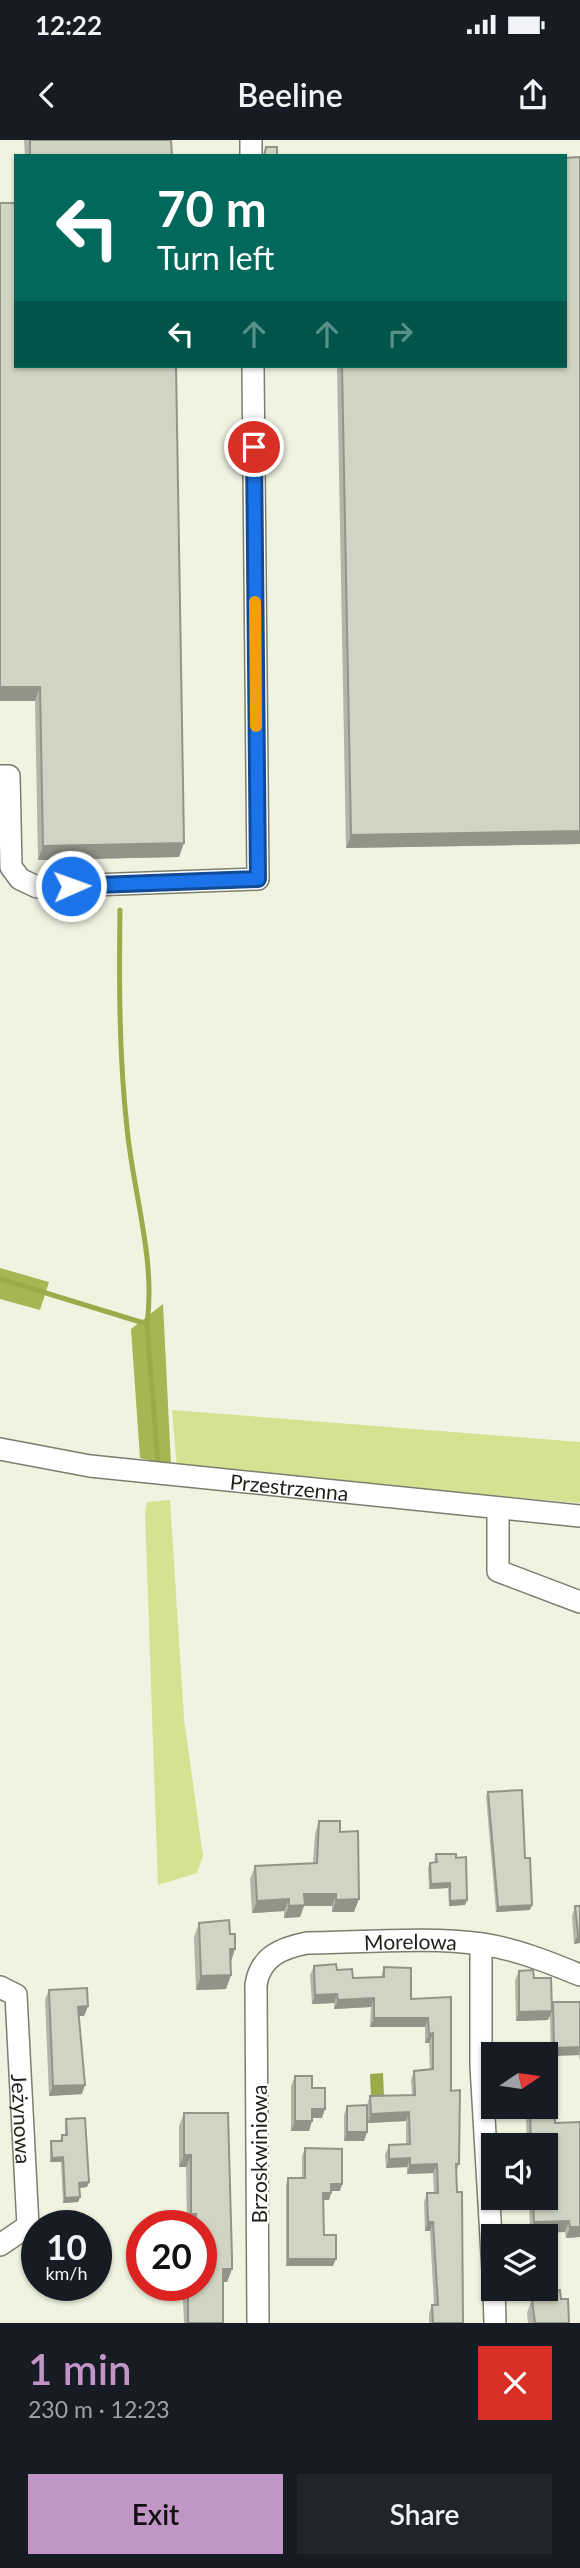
<!DOCTYPE html>
<html lang="en">
<head>
<meta charset="utf-8">
<style>
  body { margin:0; font-family:Lato,sans-serif; background:#20242c; color:#f1f3f6; height:100vh; display:flex; flex-direction:column; font-size:26px; white-space:nowrap }
  * { box-sizing:border-box; margin:0 }
  p { font-size:23px; color:#9ea1a6 }
  .icon { flex:none; width:38px; height:38px; fill:none; stroke:currentColor; stroke-width:2; stroke-linecap:round; stroke-linejoin:round }
  .map { position:relative; height:2183px; overflow:hidden }
  .panel { display:flex; flex-direction:column; background:#171b24; flex:1 }
  .panel>* { flex:none }
  .guide { position:absolute; left:14px; top:14px; width:553px; height:214px; border-radius:0px; box-shadow:0 2px 5px #0004; background:#00695c; color:#fff; overflow:hidden }
  .needle { width:46px; rotate:77deg }
  .tools { position:absolute; left:481px; top:1902px; display:grid; gap:14px }
  .tools a { display:grid; place-items:center; width:77px; height:77px; border-radius:0px; background:#171b24; box-shadow:0 2px 5px #0004; font-size:35px }
  .speed { position:absolute; left:21px; top:2070px; display:flex; gap:14px; font-size:35px; font-weight:700; text-align:center }
  .speed>* { display:grid; place-content:center; width:91px; height:91px; border-radius:50%; background:#171b24; box-shadow:0 2px 5px #0004; line-height:1 }
  .speed small { font-size:18px; font-weight:400 }
  .speed .limit { border:10px solid #d22; background:#fff; color:#111 }
  .pin { position:absolute; display:grid; place-items:center; width:60px; height:60px; color:#fff; margin:-30px; border:4px solid #fff; border-radius:50%; box-shadow:0 2px 7px #0007 }
  .me { position:absolute; width:77px; margin:-38px; rotate:88deg; stroke-linejoin:round; filter:drop-shadow(0 0 5px #0008) }
  .turn { display:flex; align-items:center; gap:24px; height:147px; padding:0 28px; font-size:32px }
  .turn .icon { width:91px; height:91px; stroke-width:2.5 }
  .turn b { display:block; font-size:49px; line-height:60px }
  .lanes { display:flex; align-items:center; height:66px; padding:0 28px; background:#0003; justify-content:center; gap:35px; direction:ltr }
  .lanes .off { opacity:.35 }
  .round { display:grid; place-items:center; flex:none; width:74px; height:74px; border-radius:0px; background:#20242c }
  .head { display:flex; align-items:center; justify-content:space-between; height:119px; padding:0 28px }
  h1 { font-size:42px; font-weight:600; line-height:52px; color:#c195c6 }
  .primary-button { display:flex; gap:14px; margin-top:auto; padding:14px 28px }
  .primary-button a { flex:1; height:80px; border-radius:0px; background:#c195c6; color:#111; font-size:28px; font-weight:600; line-height:80px; text-align:center }
  .primary-button a+a { background:#20242c; color:#f1f3f6 }
  .status { display:flex; justify-content:space-between; align-items:center; height:49px; padding:0 35px; background:#171b24; direction:ltr }
  .status svg { height:19px; fill:currentColor }
  header { display:flex; justify-content:space-between; align-items:center; height:91px; padding:0 28px; background:#171b24; font-size:32px; font-weight:600 }
  .map>svg:first-child { display:block }
</style>
</head>
<body>
<div class="status"><b>12:22</b><svg viewBox="0 0 49 12"><path d="M0 12V9h3v3zM5 12V6h3v6zM10 12V3h3v9zM15 12V0h3v12zM26 1h20v11H26zM47 4h2v5h-2z"/></svg></div>
<header><svg class="icon" aria-label="back" viewBox="0 0 24 24"><path d="M15 5l-7 7 7 7"/></svg>Beeline<svg class="icon" aria-label="share" viewBox="0 0 24 24"><path d="M12 15V3M7 8l5-5 5 5M5 13v7h14v-7"/></svg></header>
<div class="map">
<svg width="580" height="2183" viewBox="0 0 580 2183">
  <rect width="100%" height="100%" fill="#eff3e0"/>
  <!-- green -->
  <path fill="#d5e292" d="M172 1270 580 1302V1363L177 1328Z
    M170 1360 184 1579 203 1716 197 1733 158 1745 145 1372 147 1362Z"/>
  <!-- forest -->
  <path fill="#a7b553" d="M0 1128 49 1142 40 1170 0 1159Z
    M163 1164 171 1325 140 1318 131 1189Z"/>
  <!-- water -->
  <path fill="#9daa49" d="M383 1933 384 1956 371 1957 370 1934Z"/>
  <g fill="none" stroke-linecap="round" stroke-linejoin="round">
    <!-- stream -->
    <path stroke="#9daa49" stroke-width="5" d="M120 770C119 843 119 915 127 988 133 1052 156 1120 147 1184
      M0 1139 147 1184 158 1325"/>
    <defs>
      <g id="minor">
        <path d="M251 0V16"/>
        <path d="M0 636H9L11 727 20 739 37 747 258 739 253 226"/>
        <path id="s1" d="M0 1309 90 1326 580 1376"/>
        <path d="M498 1368V1431L580 1462"/>
        <path d="M481 1804V1926L494 2148"/>
        <path id="s2" d="M0 1847 16 1855 28 2086 0 2105"/>
        <path d="M494 2149 495 2183"/>
        <path id="s3" d="M258 2183 256 1845C260 1817 281 1808 307 1803 364 1803 425 1796 482 1804 516 1809 548 1822 580 1835"/>
      </g>
    </defs>
    <!-- minor casing -->
    <use href="#minor" stroke="#7b7e6e" stroke-width="24"/>
    <!-- minor -->
    <use href="#minor" stroke="#fff" stroke-width="21"/>
  </g>
  <!-- wall -->
  <path fill="#b3b6a7" d="M24 0H171L172 16H25Z
    M580 17V704L346 708 337 226H565Z
    M0 63 179 717 38 720 35 561H0Z
    M488 1652 525 1718 530 1770 496 1772 486 1656Z
    M319 1681 340 1692 354 1772H332V1766H304L300 1777 284 1778V1771L252 1773 250 1739 255 1726 313 1723 315 1694Z
    M436 1714 456 1718 465 1765 449 1766 448 1748 429 1749 428 1728 430 1723H435L434 1719Z
    M575 1766H580V1803L574 1804 572 1776Z
    M199 1783 230 1794 235 1809 231 1822V1835L226 1849 196 1850 194 1797Z
    M314 1826 337 1830 353 1838 381 1837 384 1827 411 1859 451 1857V1951L459 2024 456 2033 463 2183H429V2174L432 2165H434L430 2091H425L424 2062 427 2053H434L433 2033 407 2034V2027L386 2028 385 2015 389 2005 406 2004V1981L368 1983 367 1992 364 2001H344V1975L347 1966 367 1965 370 1956 412 1955 411 1940 414 1931 430 1930 429 1903H425V1887H370L371 1867 334 1869V1863L312 1864 310 1835Z
    M519 1831 534 1838 552 1866 553 1862H580V1921L579 1915 551 1916 550 1876 548 1880 516 1881 515 1840Z
    M49 1850 88 1866 84 1876H78L82 1954 49 1956 45 1859Z
    M295 1936 312 1948 322 1978H312L309 1991H291V1946Z
    M517 1967H546L555 1983 580 2097 566 2098 565 2092 530 2093 529 2058H546V2006H527L526 1976 517 1977Z
    M184 1973 232 2129 227 2142H223V2183H184L183 2159 188 2147 201 2146V2086H187L186 2027H179V1986Z
    M66 1979 89 2042 87 2047 79 2048 80 2057 78 2062 63 2063 61 2022H50V2006L51 2001H60L62 1995H65V1984Z
    M305 2008 340 2051H331L329 2060H323L324 2095 333 2126H286V2045L288 2038H302V2016Z
    M37 2109V2135L26 2119 28 2114Z
    M539 2151 561 2159 569 2183H528L527 2173 532 2159H536Z"/>
  <!-- shaded-wall -->
  <path fill="#929488" d="M0 547H40L35 561H0Z
    M580 691V704L346 708 351 695Z
    M184 703 179 717 38 720 43 706Z
    M450 1743 448 1748 429 1749 431 1744Z
    M304 1754H336L332 1766H304L300 1777 284 1778 289 1766Z
    M289 1759 284 1771 252 1773 257 1761Z
    M359 1759 354 1772H332L336 1760Z
    M467 1760 465 1765 449 1766 450 1761Z
    M532 1765 530 1770 496 1772 498 1767Z
    M578 1794H580V1803L574 1804Z
    M230 1809H235L230 1823Z
    M231 1835 226 1849 196 1850 201 1836Z
    M337 1854 334 1863 312 1864 315 1855Z
    M374 1858 371 1867 334 1869 338 1860Z
    M88 1866 84 1876H74L78 1867Z
    M552 1871 548 1880 516 1881 519 1872Z
    M374 1878H428L425 1887H370Z
    M433 1893 429 1903H425L429 1894Z
    M580 1907 579 1915 551 1916 554 1908Z
    M85 1945 82 1954 49 1956 53 1946Z
    M520 1967H529L526 1976 517 1977Z
    M312 1969H325L322 1978H309Z
    M409 1972 406 1981 368 1983 371 1974Z
    M295 1981H312L309 1991H291Z
    M347 1992H367L364 2001H344Z
    M184 2015H191L186 2027H179Z
    M63 2017 61 2022H50L52 2018Z
    M410 2018 407 2027 386 2028 389 2019Z
    M437 2024 433 2033 407 2034 410 2025Z
    M89 2042 87 2047 78 2048 79 2043Z
    M331 2044H342L340 2051H328Z
    M323 2053H331L329 2060H321Z
    M80 2057 78 2062 63 2063 65 2058Z
    M191 2074H196L191 2086H187Z
    M569 2081 565 2092 530 2093 534 2082Z
    M428 2082H433L430 2091H425Z
    M570 2087H580V2097L566 2098Z
    M288 2119H336L333 2126H286Z
    M223 2129H232L227 2142H219Z"/>
  <!-- building -->
  <path fill="#d0d4c2" stroke="#929488" stroke-width="2" d="M30 0H171L172 16H30Z
    M266 7H277V16H264Z
    M580 17V691L351 695 342 226H565V18Z
    M0 63H16V226H176L184 703 43 706 40 547H0Z
    M522 1650 525 1718H530L532 1765 498 1767 488 1652Z
    M319 1681H340V1692L358 1691 359 1759 336 1760V1754H304L305 1765 289 1766V1759L257 1761 255 1726 317 1723Z
    M436 1714H456V1718L466 1717 467 1760 450 1761V1743L431 1744 430 1723 437 1722Z
    M575 1766H580V1794H578Z
    M229 1780 230 1794H235V1809H230L231 1835 201 1836 199 1783Z
    M336 1824 337 1830 352 1829 353 1838 384 1837V1827L411 1828V1859L451 1857V1951L460 1950 459 2024H456L457 2052H462L463 2183H433L432 2165H438L433 2082H428L427 2053H438L437 2024 410 2025V2018L389 2019V2005L410 2004 409 1972 371 1974 370 1956 415 1955 414 1931 433 1929V1893L429 1894 428 1878H374V1858L338 1860 337 1854 315 1855 314 1826Z
    M533 1830 534 1838H551L552 1871 519 1872V1831Z
    M87 1848 88 1866 78 1867 85 1945 53 1946 49 1850Z
    M553 1862H580V1907L554 1908Z
    M552 1928 555 1983 580 1982V2087H570L569 2081 534 2082 533 2058H546V2006H531L530 1967H546V1929Z
    M295 1936H312V1948H325V1969H312V1981H295Z
    M367 1965V1992H347V1966Z
    M184 1973H228L232 2118V2129H223V2183H188V2147L201 2146V2086H196V2074H191V2015H184Z
    M85 1978 89 2042 79 2043 80 2057 65 2058 63 2017 52 2018 51 2001H62V1995H67L66 1979Z
    M305 2008 342 2009V2044H331V2053H323L324 2095H336V2119H288V2038H305Z
    M37 2109V2128L28 2114Z
    M560 2150 561 2159H568L569 2183H535L532 2159H539V2151Z"/>
  <g fill="none" stroke-linecap="round" stroke-linejoin="round">
    <defs>
      <path id="route" d="M71 746 258 739 254 307"/>
    </defs>
    <!-- route casing -->
    <use href="#route" stroke="#114b97" stroke-width="18"/>
    <!-- route -->
    <use href="#route" stroke="#1a73e8" stroke-width="12"/>
    <!-- slow -->
    <path stroke="#f59e0b" stroke-width="12" d="M255 462 256 586"/>
  </g>
  <g text-anchor="middle" dominant-baseline="central" stroke-width="5" stroke-linejoin="round" paint-order="stroke">
    <!-- street labels -->
    <g font-size="21" fill="#1f201a" stroke="#fff">
      <text stroke="none"><textPath href="#s1" startOffset="292">Przestrzenna</textPath></text>
      <text stroke="none"><textPath href="#s3" startOffset="513">Morelowa</textPath></text>
      <text stroke="none"><textPath href="#s2" startOffset="142">Jeżynowa</textPath></text>
      <text transform="translate(258 2014) rotate(-90)">Brzoskwiniowa</text>
    </g>
  </g>
</svg>
<div class="tools">
<a><svg class="needle" viewBox="-14 -14 28 28"><path d="M0-13l5 13h-10z" fill="#e53935"/><path d="M0 13l5-13h-10z" fill="#9ea1a6"/></svg></a>
<a><svg class="icon" aria-label="sound" viewBox="0 0 24 24"><path d="M4 9h4l5-4v14l-5-4H4zM17 9q2 3 0 6"/></svg></a>
<a><svg class="icon" aria-label="layers" viewBox="0 0 24 24"><path d="M12 4l9 5-9 5-9-5zM3 14l9 5 9-5"/></svg></a>
</div>
<div class="speed"><div>10<small>km/h</small></div><div class="limit">20</div></div>
<div class="pin" style="left:254px;top:307px;background:#d93025"><svg class="icon" aria-label="arrive" viewBox="0 0 24 24"><path d="M6 21V4h12l-3 4 3 4H6"/></svg></div>
<svg class="me" style="left:71px;top:746px" viewBox="-20 -20 40 40"><circle r="17" fill="#1a73e8" stroke="#fff" stroke-width="3"/><path d="M0-11L8 9 0 5-8 9z" fill="#fff"/></svg>
<div class="guide">
<div class="turn"><svg class="icon" aria-label="left" viewBox="0 0 24 24"><path d="M17 20v-9H6M10 6l-5 5 5 5"/></svg><div><b>70 m</b>Turn left</div></div>
<div class="lanes"><svg class="icon" aria-label="left" viewBox="0 0 24 24"><path d="M17 20v-9H6M10 6l-5 5 5 5"/></svg><svg class="icon off" aria-label="ahead" viewBox="0 0 24 24"><path d="M12 20V5M6 11l6-6 6 6"/></svg><svg class="icon off" aria-label="ahead" viewBox="0 0 24 24"><path d="M12 20V5M6 11l6-6 6 6"/></svg><svg class="icon off" aria-label="right" viewBox="0 0 24 24"><path d="M7 20v-9h11M14 6l5 5-5 5"/></svg></div>
</div>
</div>
<section class="panel">
<div class="head"><div><h1>1 min</h1><p>230 m · 12:23</p></div><a class="round" style="background:#d93025;color:#fff"><svg class="icon" aria-label="close" viewBox="0 0 24 24"><path d="M6 6l12 12M18 6L6 18"/></svg></a></div>
<div class="primary-button"><a>Exit</a><a>Share</a></div>
</section>
</body>
</html>
